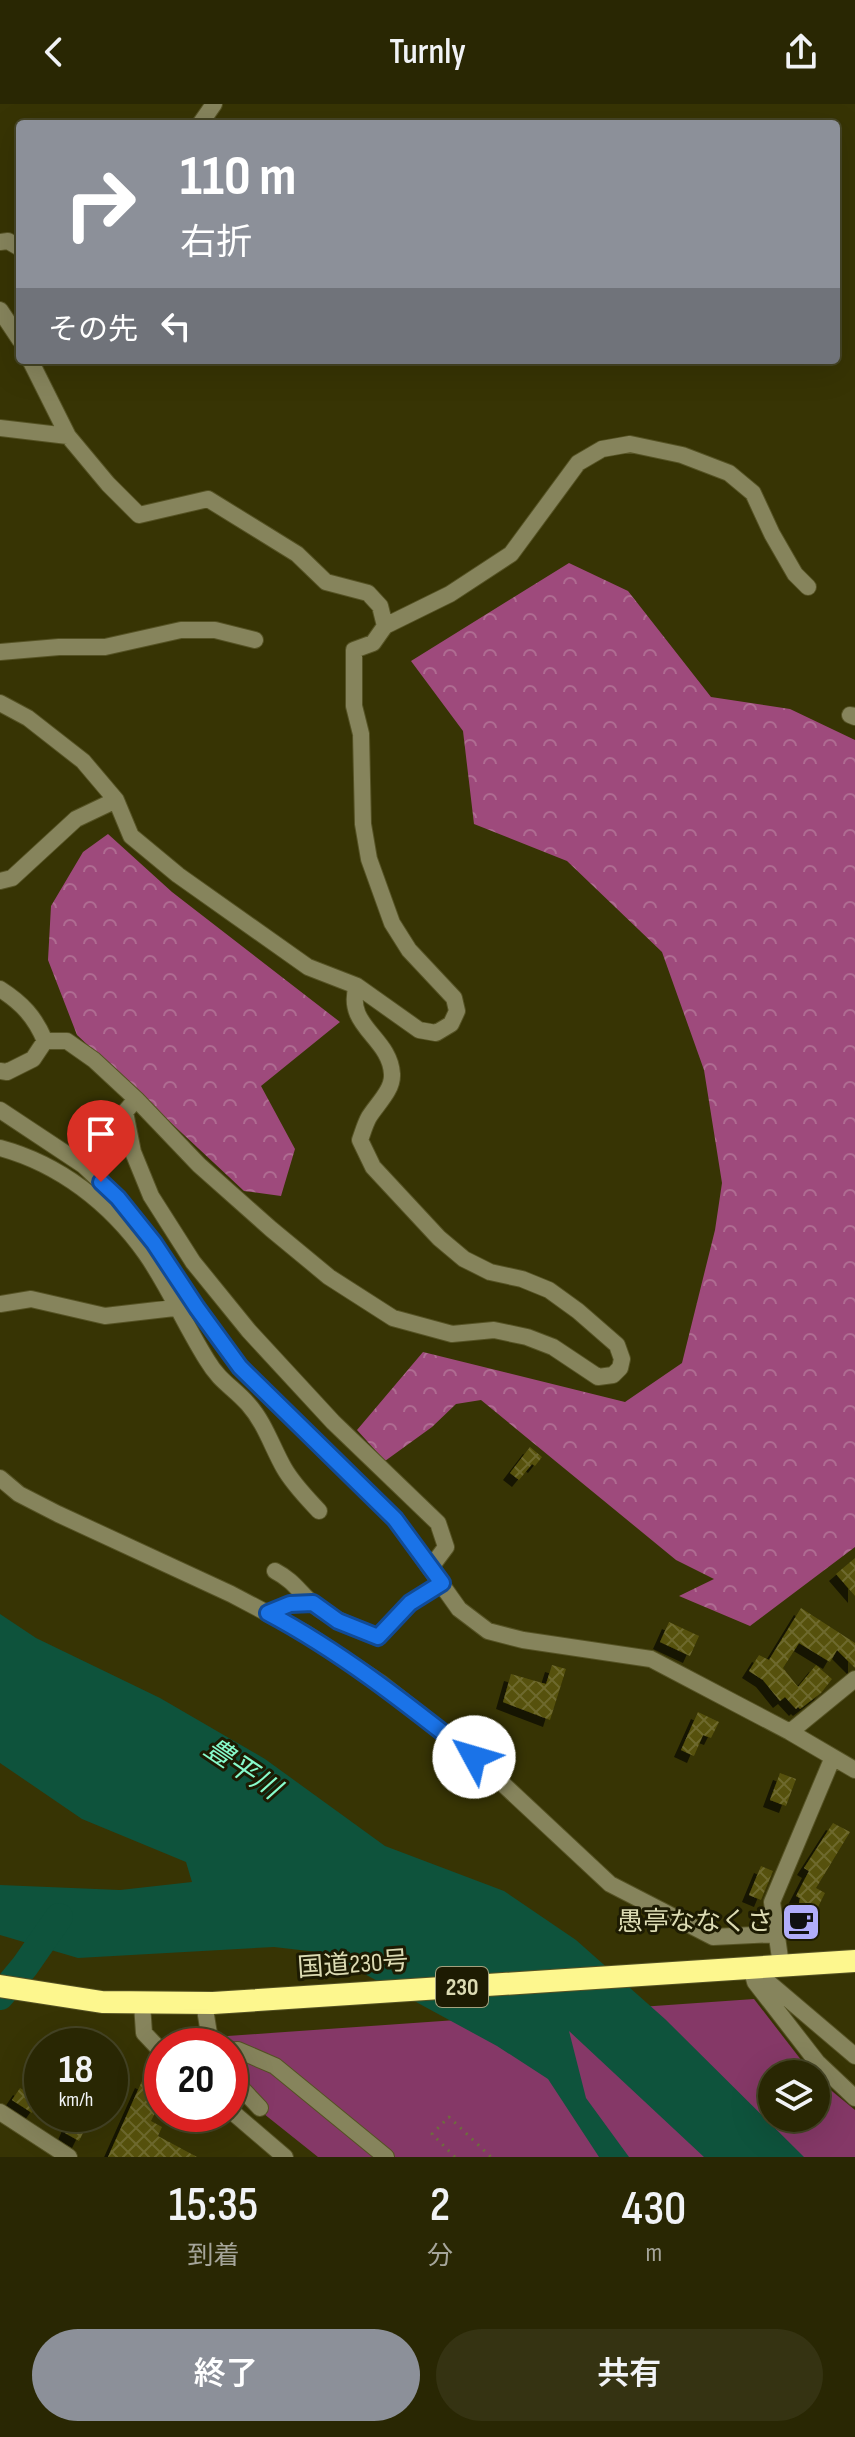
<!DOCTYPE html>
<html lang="ja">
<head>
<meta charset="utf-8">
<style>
  body { margin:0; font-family:"Sofia Sans Condensed","Noto Sans JP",sans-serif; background:#353312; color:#f1f3f6; height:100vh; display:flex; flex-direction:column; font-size:30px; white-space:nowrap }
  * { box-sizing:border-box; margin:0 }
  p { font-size:26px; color:#a5a59a }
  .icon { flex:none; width:44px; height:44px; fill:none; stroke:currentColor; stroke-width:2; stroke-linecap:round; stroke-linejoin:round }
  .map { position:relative; height:2053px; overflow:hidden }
  .details { display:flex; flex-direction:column; background:#292703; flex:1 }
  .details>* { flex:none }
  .guide { position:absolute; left:16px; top:16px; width:824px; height:244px; border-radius:8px; box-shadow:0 8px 32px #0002,0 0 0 2px #454425; background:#8c9099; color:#fff; overflow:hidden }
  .buttons { position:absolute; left:758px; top:1956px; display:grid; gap:16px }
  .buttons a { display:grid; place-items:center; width:72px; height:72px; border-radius:50%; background:#292703; box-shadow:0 8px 32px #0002,0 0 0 2px #454425; font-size:40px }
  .speed { position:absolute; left:24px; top:1924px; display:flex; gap:16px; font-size:40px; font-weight:700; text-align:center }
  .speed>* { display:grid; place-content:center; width:104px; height:104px; border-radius:50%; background:#292703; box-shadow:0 8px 32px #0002,0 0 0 2px #454425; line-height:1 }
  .speed small { font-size:20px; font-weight:400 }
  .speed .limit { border:12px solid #d22; background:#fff; color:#111 }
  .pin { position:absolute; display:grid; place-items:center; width:68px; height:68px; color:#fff; margin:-82px -34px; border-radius:50% 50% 50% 0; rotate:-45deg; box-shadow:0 0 8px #0007 }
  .pin .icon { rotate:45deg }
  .me { position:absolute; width:88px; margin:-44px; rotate:309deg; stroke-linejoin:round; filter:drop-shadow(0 0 6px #0008) }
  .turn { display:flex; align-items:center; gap:28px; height:168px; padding:0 32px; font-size:36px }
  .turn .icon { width:104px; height:104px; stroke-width:2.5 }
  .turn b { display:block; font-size:56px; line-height:68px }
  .then { display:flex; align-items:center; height:76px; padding:0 32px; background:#0003; gap:16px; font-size:30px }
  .eta { display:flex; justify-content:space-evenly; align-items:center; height:136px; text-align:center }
  .eta b { font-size:48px; font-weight:600; line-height:56px }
  .cta { display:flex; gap:16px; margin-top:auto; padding:16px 32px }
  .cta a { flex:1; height:92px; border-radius:48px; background:#8c9099; color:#fff; font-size:32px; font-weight:600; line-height:92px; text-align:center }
  .cta a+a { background:#353312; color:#f1f3f6 }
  header { display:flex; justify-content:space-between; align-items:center; height:104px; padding:0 32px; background:#292703; font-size:36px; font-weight:600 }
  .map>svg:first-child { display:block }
</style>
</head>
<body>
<header><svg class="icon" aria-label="back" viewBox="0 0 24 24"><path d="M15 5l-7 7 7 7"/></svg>Turnly<svg class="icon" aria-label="share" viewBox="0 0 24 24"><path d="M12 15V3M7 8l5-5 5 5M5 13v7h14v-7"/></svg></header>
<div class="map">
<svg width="855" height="2053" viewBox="0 0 855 2053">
  <defs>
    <pattern id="forest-crowns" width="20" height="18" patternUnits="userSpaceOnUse" patternTransform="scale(2)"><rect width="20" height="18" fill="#9e4a7c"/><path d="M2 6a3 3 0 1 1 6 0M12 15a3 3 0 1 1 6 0" fill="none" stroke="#af6c92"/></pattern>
    <pattern id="building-cross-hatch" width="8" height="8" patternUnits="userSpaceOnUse" patternTransform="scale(2)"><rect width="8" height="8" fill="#56510c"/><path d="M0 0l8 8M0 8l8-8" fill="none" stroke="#6e692d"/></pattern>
    <filter id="shadow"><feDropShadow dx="-7" dy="7" stdDeviation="0" flood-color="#0009"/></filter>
  </defs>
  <rect width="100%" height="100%" fill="#373404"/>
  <!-- forest -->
  <path fill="url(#forest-crowns)" d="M569 459 628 487 711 593 790 605 855 636V1443L750 1522 679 1492 714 1475 676 1456 481 1296 456 1300 432 1323 385 1357 357 1326 423 1248 625 1298 682 1259 715 1126 722 1079 704 966 662 848 567 757 474 720 463 627 411 557Z
    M108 730 172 788 340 918 261 982 295 1045 281 1092 244 1087 77 931 48 856 51 802 83 748Z"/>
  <!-- park -->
  <path fill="#853867" d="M754 1895 812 1970H772V2014H816V1974L855 2006V2053H318L230 1983V1942H178L171 1936Z"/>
  <!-- water -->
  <path fill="#0e533c" d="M0 1510 36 1534 160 1594 265 1655 385 1742 504 1787 576 1836 665 1915 804 2053H704L569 1927 586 1994 629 2053H599L548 1975 497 1942 326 1849 274 1843 78 1854 0 1831V1781L120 1786 192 1778 186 1758 82 1715 0 1659Z"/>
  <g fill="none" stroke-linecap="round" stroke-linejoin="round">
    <!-- river -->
    <path stroke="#0e533c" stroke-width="28" d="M0 1892 25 1862 59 1813"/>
  </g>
  <!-- building -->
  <path fill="url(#building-cross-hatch)" filter="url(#shadow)" d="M530 1343 542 1353 535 1362 532 1360 519 1376 510 1369Z
    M855 1454V1492L836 1470Z
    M801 1504 855 1539V1564L837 1546 830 1558 799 1539 783 1564 798 1583 816 1561 832 1575 821 1589 800 1605 798 1603 796 1605 785 1593 780 1597 763 1576 749 1567 759 1551 769 1556Z
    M669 1518 699 1532 690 1552 660 1538Z
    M552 1561 566 1565 550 1616 503 1598 511 1570 546 1580Z
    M698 1608 719 1618 711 1634 703 1631 694 1652 681 1646Z
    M780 1669 796 1675 786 1702 770 1696Z
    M833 1719 850 1728 816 1784 825 1789 818 1803 811 1800 805 1830 793 1827 800 1794 796 1792 809 1767 804 1764Z
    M761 1762 773 1767 761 1796 749 1791Z
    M142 1977 162 1987V1995L151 2017 162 2023 158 2032 197 2053H108Z
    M20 1984 41 1996 32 2009 12 1996Z
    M73 2011 88 2019 79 2037 65 2029Z"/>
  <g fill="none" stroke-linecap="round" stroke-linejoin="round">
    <defs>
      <path id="minor" d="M200 20 214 0
        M0 138 8 137 20 144
        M0 206 20 236
        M0 324 68 332
        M385 522 450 490 511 450 578 359 602 345 630 340 682 351 729 369 753 389 772 430 795 470 808 483
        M0 548 59 543H105L181 526H215L255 536
        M0 599 28 614 83 657 116 696 131 732 178 771 308 863 357 882 419 926 436 929 451 920 457 907 454 894 409 846 392 819 369 755 363 720 361 630 354 602V546L373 539 385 522 380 502 368 489 326 478 297 450 208 395 139 411 108 380 68 332 30 256
        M855 612 850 611 855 613
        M0 777 12 774 76 715 116 696
        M0 885C22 899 35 913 45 937
        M0 967 7 968 33 955 45 937H67L94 956 136 995 199 1061 271 1125 329 1173 393 1214 452 1230 494 1226 527 1233 553 1243 598 1273 613 1271 620 1264 622 1255 617 1241 578 1207 549 1186 522 1175 490 1168 464 1155 439 1134 373 1063 360 1036C363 1028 365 1020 369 1013 377 1000 393 986 392 970 390 933 344 922 357 882
        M136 995 125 1008 133 1048 151 1092 193 1158 249 1227 333 1318 438 1419 446 1443 431 1463
        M0 1006 83 1061 118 1094 154 1139 197 1204 240 1263 395 1415 459 1505 488 1527 523 1536 651 1555 790 1628 855 1666
        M0 1044C59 1060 110 1099 146 1150 169 1183 185 1221 207 1256 220 1278 233 1283 248 1300 265 1319 272 1343 284 1364 293 1380 307 1394 319 1407
        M0 1200 31 1195 105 1212 183 1203
        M0 1374 19 1390 58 1410 231 1490 305 1529 382 1580 474 1653 610 1780 713 1833 776 1830
        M275 1467C294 1477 299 1488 314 1501 333 1516 356 1524 378 1533L410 1499 442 1479
        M268 1509 290 1500 313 1499
        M790 1628 855 1575
        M781 1861 772 1798 833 1653
        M751 1863 755 1878 817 1958 855 1994
        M761 1872 855 1952
        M204 1899 211 1942
        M142 1900 144 1929 162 1948
        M230 1947 238 1946 275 1962 386 2053
        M230 1972 260 2004
        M230 2006 285 2053
        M0 2008 69 2053"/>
      <path id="highway" d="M0 1882 102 1898 213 1899 855 1857"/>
    </defs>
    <!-- minor casing -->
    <use href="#minor" stroke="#555224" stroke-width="18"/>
    <!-- highway casing -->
    <use href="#highway" stroke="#555224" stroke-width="24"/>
    <!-- path -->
    <path stroke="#6e6c3e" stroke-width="3" stroke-dasharray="2 6" stroke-linecap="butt" d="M455 2053 432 2030 449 2013 491 2053"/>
    <!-- minor -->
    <use href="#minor" stroke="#86845c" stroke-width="16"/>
    <!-- highway -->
    <use href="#highway" stroke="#fdf78e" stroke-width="22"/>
  </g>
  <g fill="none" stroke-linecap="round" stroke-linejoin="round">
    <defs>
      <path id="route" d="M101 1078 118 1094 154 1139 197 1204 240 1263 395 1415 442 1479 410 1499 378 1533 338 1517 313 1499 290 1500 268 1509C343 1549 408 1601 474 1653"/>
    </defs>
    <!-- route casing -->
    <use href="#route" stroke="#114b97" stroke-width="20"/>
    <!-- route -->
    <use href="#route" stroke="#1a73e8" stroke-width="14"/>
  </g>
  <!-- icons -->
  <defs>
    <symbol id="cafe-square" viewBox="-11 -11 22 22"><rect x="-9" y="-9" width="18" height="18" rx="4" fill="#b1adfa" stroke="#1d1b02"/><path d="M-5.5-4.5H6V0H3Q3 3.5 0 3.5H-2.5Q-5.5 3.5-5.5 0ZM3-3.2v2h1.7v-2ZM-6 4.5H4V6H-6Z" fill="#111"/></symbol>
  </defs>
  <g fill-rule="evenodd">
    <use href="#cafe-square" x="779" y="1796" width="44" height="44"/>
  </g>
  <g text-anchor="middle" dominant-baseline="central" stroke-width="6" stroke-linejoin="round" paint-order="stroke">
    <!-- shield labels -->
    <rect fill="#1d1b02" stroke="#a3a17e" stroke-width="2" x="436" y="1863" width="52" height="40" rx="6"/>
    <g font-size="24" font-weight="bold" fill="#dcdbb3">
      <text x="462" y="1883">230</text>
    </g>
    <!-- poi labels -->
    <g font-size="26" fill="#dcdbb3" stroke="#1d1b02" text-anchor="end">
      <text x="773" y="1818">愚亭ななくさ</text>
    </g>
    <!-- street labels -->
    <g font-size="26" fill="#dcdbb3" stroke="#1d1b02">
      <text transform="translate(353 1861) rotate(-4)">国道230号</text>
    </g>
    <!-- water labels -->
    <g font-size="28" font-style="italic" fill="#87fbcc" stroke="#1d1b02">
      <text transform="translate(242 1665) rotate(34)">豊平川</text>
    </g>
  </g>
</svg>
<div class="buttons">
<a><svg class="icon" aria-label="layers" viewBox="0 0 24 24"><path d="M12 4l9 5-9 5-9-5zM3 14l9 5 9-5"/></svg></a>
</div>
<div class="speed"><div>18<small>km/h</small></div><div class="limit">20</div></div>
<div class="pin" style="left:101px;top:1078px;background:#d93025"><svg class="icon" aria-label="arrive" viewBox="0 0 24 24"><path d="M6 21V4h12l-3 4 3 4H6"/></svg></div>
<svg class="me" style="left:474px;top:1653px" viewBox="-20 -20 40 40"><circle r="19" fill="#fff"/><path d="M0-13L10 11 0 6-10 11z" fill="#1a73e8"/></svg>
<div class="guide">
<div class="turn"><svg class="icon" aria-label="right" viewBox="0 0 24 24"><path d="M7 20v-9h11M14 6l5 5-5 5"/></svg><div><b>110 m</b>右折</div></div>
<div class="then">その先<svg class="icon" aria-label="left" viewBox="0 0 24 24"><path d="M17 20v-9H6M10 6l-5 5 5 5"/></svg></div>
</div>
</div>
<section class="details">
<div class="eta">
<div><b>15:35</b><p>到着</p></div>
<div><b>2</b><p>分</p></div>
<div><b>430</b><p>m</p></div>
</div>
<div class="cta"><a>終了</a><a>共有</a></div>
</section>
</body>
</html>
